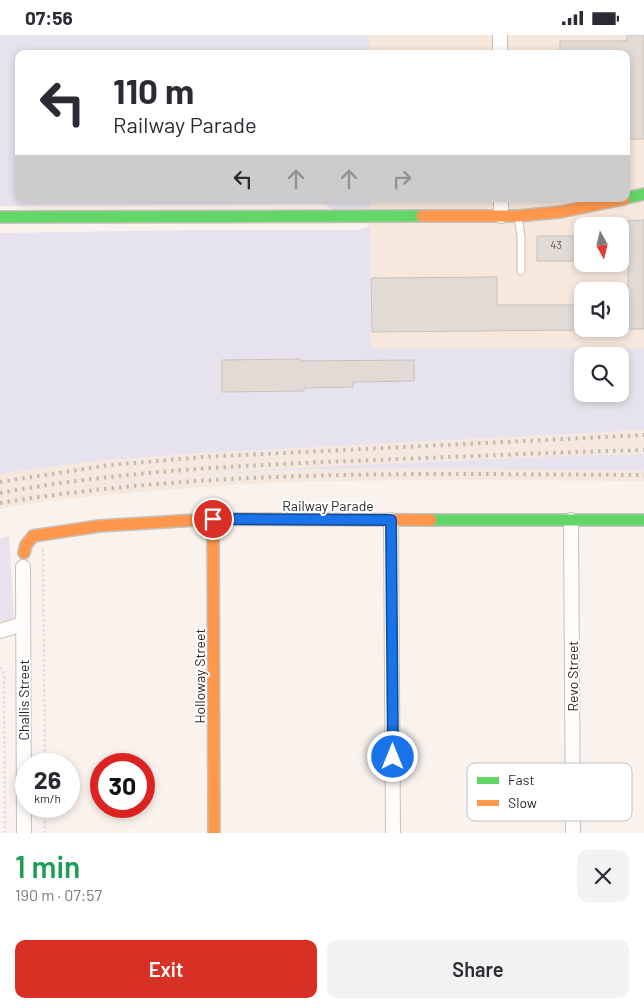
<!DOCTYPE html>
<html lang="en">
<head>
<meta charset="utf-8">
<style>
  body { margin:0; font-family:Barlow,sans-serif; background:#f2f2f3; color:#2b2b33; height:100vh; display:flex; flex-direction:column; font-size:19px; white-space:nowrap }
  * { box-sizing:border-box; margin:0 }
  p { font-size:16px; color:#7c7c81 }
  .icon { flex:none; width:28px; height:28px; fill:none; stroke:currentColor; stroke-width:2; stroke-linecap:round; stroke-linejoin:round }
  .map { position:relative; height:798px; overflow:hidden }
  .sheet { display:flex; flex-direction:column; background:#fff; flex:1 }
  .sheet>* { flex:none }
  .hud { position:absolute; left:15px; top:15px; width:615px; height:152px; border-radius:10px; box-shadow:0 2px 8px #0003; background:#fff; color:#2b2b33; overflow:hidden }
  .needle { width:32px; rotate:172deg }
  .controls { position:absolute; left:574px; top:182px; display:grid; gap:10px }
  .controls a { display:grid; place-items:center; width:55px; height:55px; border-radius:10px; background:#fff; box-shadow:0 2px 8px #0003; font-size:25px }
  .speed { position:absolute; left:15px; top:718px; display:flex; gap:10px; font-size:25px; font-weight:700; text-align:center }
  .speed>* { display:grid; place-content:center; width:65px; height:65px; border-radius:50%; background:#fff; box-shadow:0 2px 8px #0003; line-height:1 }
  .speed small { font-size:12px; font-weight:400 }
  .speed .limit { border:8px solid #d22; background:#fff; color:#111 }
  .pin { position:absolute; display:grid; place-items:center; width:42px; height:42px; color:#fff; margin:-21px; border:2px solid #fff; border-radius:50%; box-shadow:0 1px 5px #0007 }
  .me { position:absolute; width:55px; margin:-28px; rotate:0deg; stroke-linejoin:round; filter:drop-shadow(0 0 4px #0008) }
  .turn { display:flex; align-items:center; gap:18px; height:105px; padding:0 15px; font-size:22px }
  .turn .icon { width:65px; height:65px; stroke-width:2.5 }
  .turn b { display:block; font-size:35px; line-height:42px }
  .lanes { display:flex; align-items:center; height:48px; padding:0 15px; background:#0003; justify-content:center; gap:25px; direction:ltr }
  .lanes .off { opacity:.35 }
  .round { display:grid; place-items:center; flex:none; width:52px; height:52px; border-radius:10px; background:#f2f2f3 }
  .headline { display:flex; align-items:center; justify-content:space-between; height:85px; padding:0 15px }
  h1 { font-size:30px; font-weight:600; line-height:38px; color:#1e9e55 }
  .button { display:flex; gap:10px; margin-top:auto; padding:10px 15px }
  .button a { flex:1; height:58px; border-radius:10px; background:#d93025; color:#fff; font-size:20px; font-weight:600; line-height:58px; text-align:center }
  .button a+a { background:#f2f2f3; color:#2b2b33 }
  .status { display:flex; justify-content:space-between; align-items:center; height:35px; padding:0 25px; background:#fff; direction:ltr }
  .status svg { height:14px; fill:currentColor }
  .map>svg:first-child { display:block }
</style>
</head>
<body>
<div class="status"><b>07:56</b><svg viewBox="0 0 49 12"><path d="M0 12V9h3v3zM5 12V6h3v6zM10 12V3h3v9zM15 12V0h3v12zM26 1h20v11H26zM47 4h2v5h-2z"/></svg></div>
<div class="map">
<svg width="644" height="798" viewBox="0 0 644 798">
  <rect width="100%" height="100%" fill="#f9f2ed"/>
  <!-- built -->
  <path fill="#f7e8dd" fill-rule="evenodd" d="M369 0H644V313H371L370 164H626V19H369ZM582 191H620V229H582ZM582 256H620V294H582Z
    M644 395V419L335 431 187 440 93 450 240 438 326 434 457 433 644 436V446L456 445 326 446 242 449 104 460 40 467 0 474V439L87 427 186 419Z"/>
  <!-- green -->
  <path fill="#e7e3ee" fill-rule="evenodd" d="M0 0H369V19H19V164H370V175H333L326 170 318 169 0 171Z
    M370 188 371 313H644V395L186 419 87 427 0 439V198L197 195H358L368 192ZM582 321H620V359H582Z
    M644 419V436C538 435 432 432 327 434 237 436 148 445 59 454 188 438 318 431 448 426 513 423 578 420 644 419Z
    M9 501 14 583 0 587V503Z"/>
  <!-- building -->
  <path fill="#e2dad4" stroke="#c8c2bd" d="M627 0H644V104H628L627 19H560V6H627Z
    M644 185V294H620V269H628V226H620V201H628L627 186Z
    M537 201H582V226H537Z
    M497 242V270H582V295L372 297 371 243Z
    M300 324V326L414 325V346L353 347V352L304 353V356L222 357V325Z"/>
  <g fill="none" stroke-linecap="round" stroke-linejoin="round">
    <defs>
      <path id="lane" d="M518 182 521 201V236"/>
      <path id="street" d="M500 0V19
        M501 164V181
        M391 485 393 798
        M571 485 573 798
        M23 532 24 798
        M0 596 23 589"/>
      <path id="fast" d="M626 163 644 159
        M0 182 422 181
        M431 485H644"/>
      <path id="slow" d="M422 181H518L560 177 624 164
        M213 484 214 798
        M24 518 26 510 33 501 99 491 213 484 431 485"/>
    </defs>
    <!-- lane casing -->
    <use href="#lane" stroke="#c6c0bc" stroke-width="9"/>
    <!-- street casing -->
    <use href="#street" stroke="#c6c0bc" stroke-width="16"/>
    <!-- fast casing -->
    <use href="#fast" stroke="#c6c0bc" stroke-width="14"/>
    <!-- slow casing -->
    <use href="#slow" stroke="#c6c0bc" stroke-width="14"/>
    <!-- path -->
    <path stroke="#e1dedd" stroke-width="2.5" stroke-dasharray="2.5 2.5" stroke-linecap="butt" d="M43 514 45 729
      M0 632 4 639 5 798
      M45 771V798"/>
    <!-- lane -->
    <use href="#lane" stroke="#fefdfc" stroke-width="7"/>
    <!-- street -->
    <use href="#street" stroke="#fefdfc" stroke-width="14"/>
    <!-- fast -->
    <use href="#fast" stroke="#63d668" stroke-width="11"/>
    <!-- slow -->
    <use href="#slow" stroke="#ff974d" stroke-width="11"/>
    <!-- rail -->
    <path stroke="#bebcbb" stroke-width="4" stroke-dasharray="2.5 5" stroke-linecap="butt" d="M0 447 110 430 203 422 644 400
      M0 458C107 438 215 432 323 427 430 423 537 418 644 415
      M0 468C214 433 428 439 644 440"/>
  </g>
  <g fill="none" stroke-linecap="round" stroke-linejoin="round">
    <defs>
      <path id="route" d="M213 484 391 485 393 722"/>
    </defs>
    <!-- route casing -->
    <use href="#route" stroke="#114b97" stroke-width="12"/>
    <!-- route -->
    <use href="#route" stroke="#1a73e8" stroke-width="9"/>
  </g>
  <g text-anchor="middle" dominant-baseline="central" stroke-width="4" stroke-linejoin="round" paint-order="stroke">
    <!-- number labels -->
    <g font-size="11" fill="#5e5854">
      <text x="556" y="209">43</text>
    </g>
    <!-- street labels -->
    <g font-size="14" fill="#2e2925" stroke="#fff">
      <text x="328" y="470">Railway Parade</text>
      <text transform="translate(199 641) rotate(-90)">Holloway Street</text>
      <text transform="translate(572 641) rotate(-90)">Revo Street</text>
      <text transform="translate(23 665) rotate(-90)">Challis Street</text>
    </g>
  </g>
  <!-- legend -->
  <rect x="467" y="728" width="165" height="58" rx="8" fill="#fff" stroke="#c0bfbe" stroke-width="1"/>
  <rect x="477" y="742" width="22" height="7" fill="#63d668"/>
  <rect x="477" y="765" width="22" height="6" fill="#ff974d"/>
  <g font-size="14" fill="#2e2925">
    <text x="508" y="750">Fast</text>
    <text x="508" y="773">Slow</text>
  </g>
</svg>
<div class="controls">
<a><svg class="needle" viewBox="-14 -14 28 28"><path d="M0-13l5 13h-10z" fill="#e53935"/><path d="M0 13l5-13h-10z" fill="#7c7c81"/></svg></a>
<a><svg class="icon" aria-label="sound" viewBox="0 0 24 24"><path d="M4 9h4l5-4v14l-5-4H4zM17 9q2 3 0 6"/></svg></a>
<a><svg class="icon" aria-label="search" viewBox="0 0 24 24"><circle cx="10" cy="10" r="6"/><path d="M15 15l6 6"/></svg></a>
</div>
<div class="speed"><div>26<small>km/h</small></div><div class="limit">30</div></div>
<div class="pin" style="left:213px;top:484px;background:#d93025"><svg class="icon" aria-label="arrive" viewBox="0 0 24 24"><path d="M6 21V4h12l-3 4 3 4H6"/></svg></div>
<svg class="me" style="left:393px;top:722px" viewBox="-20 -20 40 40"><circle r="17" fill="#1a73e8" stroke="#fff" stroke-width="3"/><path d="M0-11L8 9 0 5-8 9z" fill="#fff"/></svg>
<div class="hud">
<div class="turn"><svg class="icon" aria-label="left" viewBox="0 0 24 24"><path d="M17 20v-9H6M10 6l-5 5 5 5"/></svg><div><b>110 m</b>Railway Parade</div></div>
<div class="lanes"><svg class="icon" aria-label="left" viewBox="0 0 24 24"><path d="M17 20v-9H6M10 6l-5 5 5 5"/></svg><svg class="icon off" aria-label="ahead" viewBox="0 0 24 24"><path d="M12 20V5M6 11l6-6 6 6"/></svg><svg class="icon off" aria-label="ahead" viewBox="0 0 24 24"><path d="M12 20V5M6 11l6-6 6 6"/></svg><svg class="icon off" aria-label="right" viewBox="0 0 24 24"><path d="M7 20v-9h11M14 6l5 5-5 5"/></svg></div>
</div>
</div>
<section class="sheet">
<div class="headline"><div><h1>1 min</h1><p>190 m · 07:57</p></div><a class="round"><svg class="icon" aria-label="close" viewBox="0 0 24 24"><path d="M6 6l12 12M18 6L6 18"/></svg></a></div>
<div class="button"><a>Exit</a><a>Share</a></div>
</section>
</body>
</html>
